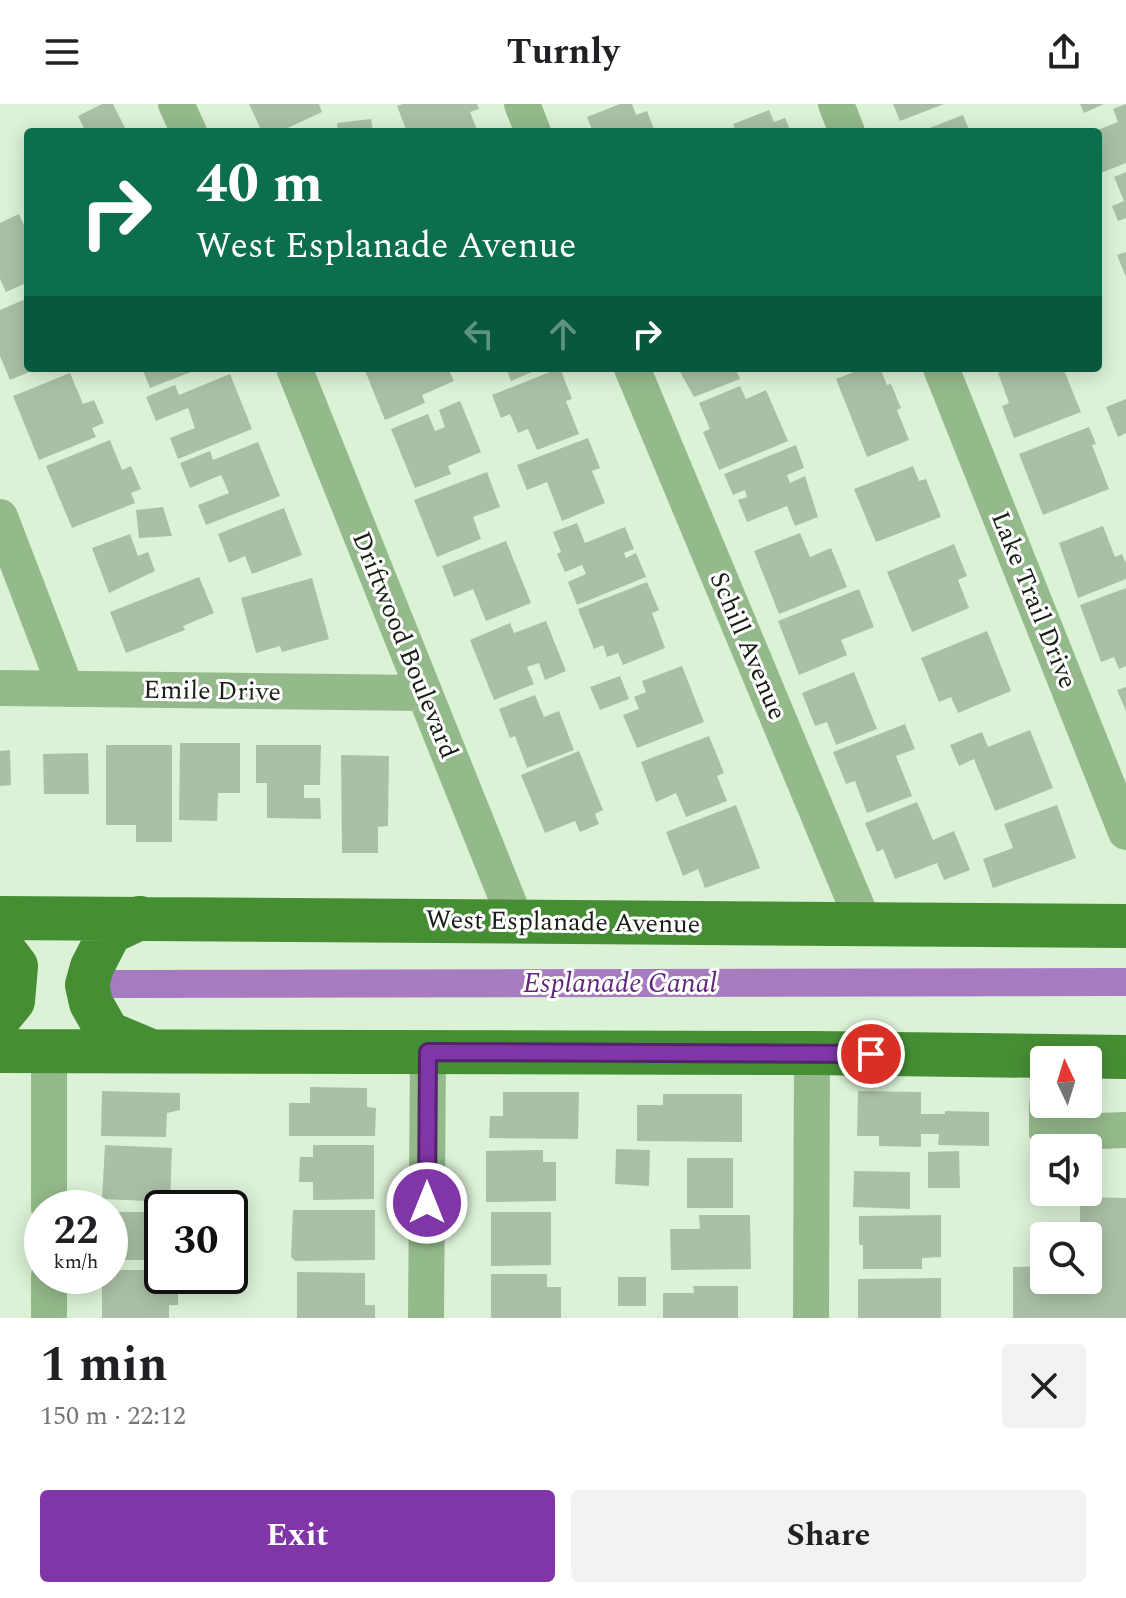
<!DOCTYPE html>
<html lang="en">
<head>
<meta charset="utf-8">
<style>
  body { margin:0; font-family:Spectral,serif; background:#f2f2f2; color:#202124; height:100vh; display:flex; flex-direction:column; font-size:30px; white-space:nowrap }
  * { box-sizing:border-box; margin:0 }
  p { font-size:26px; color:#757577 }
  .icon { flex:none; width:44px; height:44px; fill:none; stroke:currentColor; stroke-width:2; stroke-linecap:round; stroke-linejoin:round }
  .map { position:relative; height:1214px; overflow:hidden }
  .details { display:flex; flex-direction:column; background:#fff; flex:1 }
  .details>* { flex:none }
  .banner { position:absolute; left:24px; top:24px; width:1078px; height:244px; border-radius:8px; box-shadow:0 4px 20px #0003; background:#0b6e4f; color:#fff; overflow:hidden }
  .needle { width:52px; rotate:356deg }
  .controls { position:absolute; left:1030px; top:942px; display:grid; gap:16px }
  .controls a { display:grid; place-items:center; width:72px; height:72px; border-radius:8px; background:#fff; box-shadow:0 4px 20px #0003; font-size:40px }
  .speed { position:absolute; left:24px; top:1086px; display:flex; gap:16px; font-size:40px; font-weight:700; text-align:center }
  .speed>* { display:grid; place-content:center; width:104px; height:104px; border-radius:50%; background:#fff; box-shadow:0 4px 20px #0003; line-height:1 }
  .speed small { font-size:20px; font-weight:400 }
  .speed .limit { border:4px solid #111; border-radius:12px; background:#fff; color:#111 }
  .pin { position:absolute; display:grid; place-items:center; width:68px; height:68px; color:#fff; margin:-34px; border:4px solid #fff; border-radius:50%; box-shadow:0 2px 8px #0007 }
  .me { position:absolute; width:88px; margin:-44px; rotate:0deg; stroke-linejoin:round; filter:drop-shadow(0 0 6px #0008) }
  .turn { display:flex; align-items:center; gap:28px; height:168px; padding:0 40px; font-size:36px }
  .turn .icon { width:104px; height:104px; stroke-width:2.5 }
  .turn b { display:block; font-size:56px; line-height:68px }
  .lanes { display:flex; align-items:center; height:76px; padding:0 40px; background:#0003; justify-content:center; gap:40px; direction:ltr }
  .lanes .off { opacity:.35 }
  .round { display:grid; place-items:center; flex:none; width:84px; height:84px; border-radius:8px; background:#f2f2f2 }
  .head { display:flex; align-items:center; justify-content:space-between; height:136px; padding:0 40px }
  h1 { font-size:48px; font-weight:700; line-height:60px }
  .action { display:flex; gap:16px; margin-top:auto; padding:16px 40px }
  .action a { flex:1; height:92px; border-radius:8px; background:#8136a8; color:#fff; font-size:32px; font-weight:700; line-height:92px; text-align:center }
  .action a+a { background:#f2f2f2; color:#202124 }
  header { display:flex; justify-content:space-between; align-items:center; height:104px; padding:0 40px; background:#fff; font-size:36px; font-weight:700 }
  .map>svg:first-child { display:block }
</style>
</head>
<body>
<header><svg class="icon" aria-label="menu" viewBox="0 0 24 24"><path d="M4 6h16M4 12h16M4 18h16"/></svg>Turnly<svg class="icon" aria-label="share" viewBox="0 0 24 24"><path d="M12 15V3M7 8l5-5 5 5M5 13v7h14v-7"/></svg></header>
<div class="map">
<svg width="1126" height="1214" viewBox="0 0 1126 1214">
  <rect width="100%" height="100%" fill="#dcf2d6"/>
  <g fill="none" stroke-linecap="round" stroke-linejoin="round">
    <!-- canal -->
    <path stroke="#a67bc0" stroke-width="28" d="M115 880 1126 878"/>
  </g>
  <!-- building -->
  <path fill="#aac0a5" d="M102 0H113L127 28H86L78 12Z
    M249 0H319L322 8 279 28H262Z
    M403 0H477L479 5 470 8 478 28H407L397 2Z
    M620 0H632L636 11 647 7 655 28H593L587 13Z
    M893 0H944L900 17Z
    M1080 0H1104L1084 9Z
    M1126 0V59L1098 70V26L1118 18 1113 5Z
    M769 6 774 18 785 14 791 28H736L733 20Z
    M963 11 970 28H919Z
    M371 15 373 28H338L337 19Z
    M1126 68V114L1118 117 1112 102 1124 97 1114 73Z
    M19 110 28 130V178L6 188 0 175V119Z
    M1126 148V173L1117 151Z
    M28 194V264H39L10 276 0 252V206Z
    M142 264H201L150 284Z
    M364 264H448L454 277 422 291 425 299 385 316Z
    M506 264H541L511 277Z
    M560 264 572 295 566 297 579 330 537 346 528 325 518 329 510 310 501 314 492 291Z
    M678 264H735L740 275 694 293Z
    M864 264H880L887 281 891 280 901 304 897 306 909 336 867 353 836 275Z
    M1012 264H1063L1081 308 1014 334 1002 302 1009 299 998 269Z
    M70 269 83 300 94 296 104 319 92 324 96 333 39 356 13 292Z
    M230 270 252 325 178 355 170 334 195 324 188 304 156 317 146 293 175 281 179 291Z
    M740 282 746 295 766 286 788 337 719 366 703 328 710 325 699 299Z
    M1126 295V329L1118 333 1106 303Z
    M460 297 481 348 448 362 451 370 415 384 391 325 428 310 435 327 445 323 439 306Z
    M1089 323 1096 340 1092 341 1109 385 1043 411 1019 350Z
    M588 334 600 364 592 367 605 399 562 417 547 378 527 386 517 361Z
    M110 336 122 366 131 362 141 385 131 389 135 399 72 424 46 362Z
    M258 338 280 392 206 421 198 401 229 389 221 371 190 384 180 359 210 347 213 356Z
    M796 341 804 364 787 371 790 379 805 372 818 413 795 422 787 402 747 418 738 396 747 393 745 386 733 391 724 370Z
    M913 362 919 377 926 375 941 413 876 438 854 385Z
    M487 368 500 403 473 413 481 435 437 453 414 396Z
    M163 403 172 432 139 434 136 406Z
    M284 404 302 451 252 470 245 452 229 459 218 430Z
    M577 419 585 439 625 423 634 445 624 449 626 454 636 449 646 473 577 501 568 478 586 470 582 461 565 468 557 450 561 448 553 428Z
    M1103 422 1115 453 1122 450 1126 459V475L1078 494 1059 439Z
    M800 429 810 453 831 444 847 483 779 510 754 447Z
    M130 430 138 452 148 448 155 467 109 489 92 444Z
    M506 437 531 499 486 517 473 485 454 493 442 462Z
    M954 440 967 472 958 476 969 504 912 528 887 468Z
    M199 473 214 509 183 522 185 526 126 549 110 508Z
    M312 474 329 535 282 548 280 542 256 549 241 494Z
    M647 478 659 506 652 509 665 544 623 561 618 549 607 553 603 541 594 545 578 505Z
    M1126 484V562L1119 565 1114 553 1101 558 1080 501Z
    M859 485 874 523 841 536 847 551 799 571 778 517Z
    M546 517 566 567 545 576 539 559 527 563 534 580 494 596 470 536 510 519 514 529Z
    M987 527 1011 587 958 609 951 593 939 598 921 554Z
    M682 562 704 618 637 644 623 611 639 605 634 593 646 588 642 577Z
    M854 568 877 625 836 641 827 618 815 622 802 589Z
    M620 572 629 595 600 606 590 583Z
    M1126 583V607L1117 586Z
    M535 591 544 613 559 607 574 646 527 664 515 632 510 634 499 605Z
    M905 620 915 645 896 652 912 692 867 709 855 677 846 680 833 648Z
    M1030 626 1053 684 995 707 974 655 959 662 950 641 982 628 988 643Z
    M709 632 724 669 717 672 727 697 686 713 676 689 656 698 641 658Z
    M180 639H240V689H218L217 717 179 716Z
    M106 641H172V738H136V721H106Z
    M256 641H321L320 681H304V694H320L321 715 267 714V679H256Z
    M10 646 11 681 0 682V647Z
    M579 647 603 706 595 710 599 720 580 728 575 717 545 729 521 671Z
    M88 649 89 690H44L43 650Z
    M341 651 389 652 388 722 378 723V749H342Z
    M917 698 933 736 954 727 970 766 944 776 937 759 895 775 883 745 877 748 865 719Z
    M736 701 760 764 705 784 698 765 683 772 666 728Z
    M1057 701 1076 754 993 784 983 755 1013 744 1004 720Z
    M310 983 367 984V1003L376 1004 375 1032H289V999H310Z
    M102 987 180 989V1006L167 1009 166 1033 101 1032Z
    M858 987 921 988V1010H945V1007L989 1008V1042L938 1041 939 1030H921V1043L879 1042V1032H857Z
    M503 988H579L578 1035 489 1034 490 1012H503Z
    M663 990H742V1038L637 1037V1001H663Z
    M105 1041 172 1044 170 1098 102 1095Z
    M313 1041H374V1095L313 1096V1078H299L300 1053H313Z
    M616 1045 650 1046 649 1082 615 1080Z
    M543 1046V1058H556V1097L486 1098V1047Z
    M959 1047 960 1084H928V1048Z
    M687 1054H733V1104H687Z
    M854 1067 910 1068V1105L853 1103Z
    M1080 1093 1126 1094V1214H1013V1163L1044 1162V1176H1088V1132L1087 1129H1080Z
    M293 1106H375V1156L295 1157 291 1153Z
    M110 1108H162V1156H110Z
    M491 1108H551V1161L491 1162Z
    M699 1111H750L751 1165 671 1166 670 1125H700Z
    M941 1111V1153L922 1154V1165H863V1141H859V1112Z
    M110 1166H162V1172H169V1187H178V1201H169V1214H102V1172H110Z
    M297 1168 365 1169V1201H375V1214H297Z
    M491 1170H547V1183H561V1214H491Z
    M618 1173H646V1202H618Z
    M941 1174V1214H858V1175Z
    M693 1182H738V1214H663V1189H694Z"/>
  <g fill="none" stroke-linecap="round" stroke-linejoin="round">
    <!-- minor -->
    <path stroke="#94ba8b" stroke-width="36" d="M176 0 189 28
      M522 0 533 28
      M836 0 847 28
      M294 264 516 817
      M632 264 864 820
      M941 264 1126 728
      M0 413 66 585
      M0 584 424 589
      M1047 1000V1029L1126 1026
      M49 1104V947
      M49 1214V1172
      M426 1214 428 948
      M811 1214 812 949"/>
    <!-- major -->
    <path stroke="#468e34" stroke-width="44" d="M0 814 1126 822
      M140 814 110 828 92 863 87 881 91 899 108 929 151 947
      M0 841 16 862 13 897 0 913
      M0 947 812 949 1126 953"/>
  </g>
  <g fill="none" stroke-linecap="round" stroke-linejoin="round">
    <defs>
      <path id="route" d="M427 1099 428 948 871 950"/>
    </defs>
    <!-- route casing -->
    <use href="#route" stroke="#54236d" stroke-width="20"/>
    <!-- route -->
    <use href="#route" stroke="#8136a8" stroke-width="14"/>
  </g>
  <g text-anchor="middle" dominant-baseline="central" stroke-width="6" stroke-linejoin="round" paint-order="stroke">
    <!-- street labels -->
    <g font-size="26" fill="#171f15" stroke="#fff">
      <text transform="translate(1034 496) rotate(68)">Lake Trail Drive</text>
      <text transform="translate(405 541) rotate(68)">Driftwood Boulevard</text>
      <text transform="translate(748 542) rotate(67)">Schill Avenue</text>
      <text transform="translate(212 587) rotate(1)">Emile Drive</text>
      <text transform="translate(563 818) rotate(1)">West Esplanade Avenue</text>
    </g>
    <!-- water labels -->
    <g font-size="28" font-style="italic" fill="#5f287c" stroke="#fff">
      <text x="620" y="879">Esplanade Canal</text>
    </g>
  </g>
</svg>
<div class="controls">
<a><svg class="needle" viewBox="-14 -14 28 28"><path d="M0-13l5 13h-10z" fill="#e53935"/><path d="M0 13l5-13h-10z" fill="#757577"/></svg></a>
<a><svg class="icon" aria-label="sound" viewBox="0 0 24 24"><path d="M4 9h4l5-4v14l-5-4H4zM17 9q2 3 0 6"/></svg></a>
<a><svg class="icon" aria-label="search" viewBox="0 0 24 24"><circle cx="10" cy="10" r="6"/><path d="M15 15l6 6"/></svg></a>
</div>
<div class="speed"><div>22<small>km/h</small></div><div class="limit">30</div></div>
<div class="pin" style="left:871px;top:950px;background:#d93025"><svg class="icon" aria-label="arrive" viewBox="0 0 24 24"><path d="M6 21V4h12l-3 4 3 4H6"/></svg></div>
<svg class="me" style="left:427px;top:1099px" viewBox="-20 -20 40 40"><circle r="17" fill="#8136a8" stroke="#fff" stroke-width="3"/><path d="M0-11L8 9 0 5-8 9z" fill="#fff"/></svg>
<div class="banner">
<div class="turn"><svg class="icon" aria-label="right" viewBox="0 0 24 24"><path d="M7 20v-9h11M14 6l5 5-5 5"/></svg><div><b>40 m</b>West Esplanade Avenue</div></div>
<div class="lanes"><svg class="icon off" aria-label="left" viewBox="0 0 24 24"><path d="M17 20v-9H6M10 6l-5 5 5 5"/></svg><svg class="icon off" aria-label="ahead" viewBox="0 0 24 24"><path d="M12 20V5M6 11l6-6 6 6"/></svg><svg class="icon" aria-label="right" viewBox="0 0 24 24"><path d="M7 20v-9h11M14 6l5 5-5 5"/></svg></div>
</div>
</div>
<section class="details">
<div class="head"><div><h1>1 min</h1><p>150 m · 22:12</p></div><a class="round"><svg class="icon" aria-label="close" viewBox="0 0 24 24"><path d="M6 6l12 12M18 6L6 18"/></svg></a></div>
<div class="action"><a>Exit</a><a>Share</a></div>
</section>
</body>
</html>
